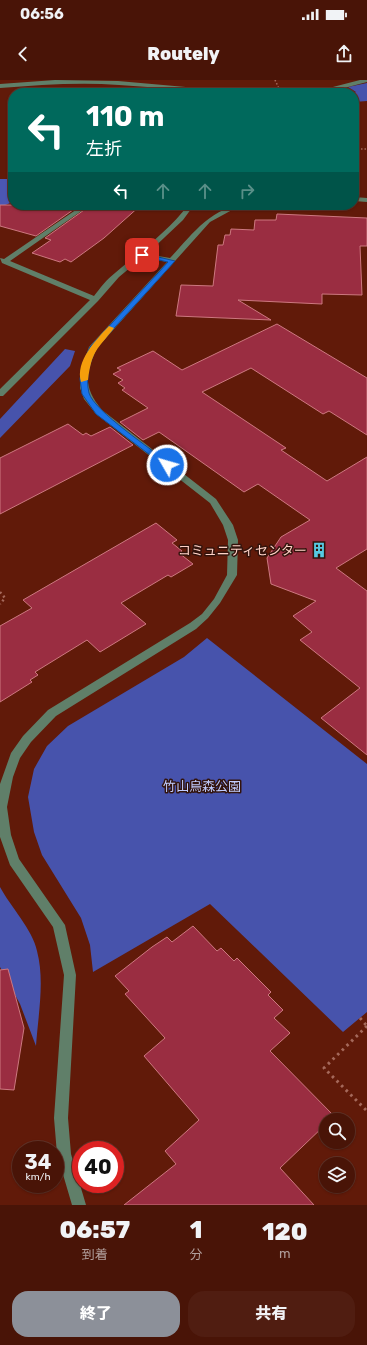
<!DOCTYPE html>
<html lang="ja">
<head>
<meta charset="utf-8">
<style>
  body { margin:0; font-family:Rubik,"Noto Sans JP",sans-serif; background:#501d11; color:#f1f3f6; height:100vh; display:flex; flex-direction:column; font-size:15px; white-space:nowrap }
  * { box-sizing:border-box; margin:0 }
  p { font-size:13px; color:#b19e9b }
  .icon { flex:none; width:22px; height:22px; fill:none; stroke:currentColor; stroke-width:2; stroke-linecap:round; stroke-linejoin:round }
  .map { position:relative; height:1125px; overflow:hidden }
  .details { display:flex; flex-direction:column; background:#491407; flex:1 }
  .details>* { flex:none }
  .guide { position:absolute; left:8px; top:8px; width:351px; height:122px; border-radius:16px; box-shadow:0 1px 3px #0004,0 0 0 1px #613328; background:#00695c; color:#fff; overflow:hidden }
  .fabs { position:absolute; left:319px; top:1033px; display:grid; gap:8px }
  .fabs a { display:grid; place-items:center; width:36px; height:36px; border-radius:50%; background:#491407; box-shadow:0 1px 3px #0004,0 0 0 1px #613328; font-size:20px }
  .speed { position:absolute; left:12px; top:1061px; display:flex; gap:8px; font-size:20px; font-weight:700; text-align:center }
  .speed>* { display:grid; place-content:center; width:52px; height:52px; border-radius:50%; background:#491407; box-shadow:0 1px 3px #0004,0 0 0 1px #613328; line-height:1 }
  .speed small { font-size:10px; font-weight:400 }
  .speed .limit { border:6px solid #d22; background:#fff; color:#111 }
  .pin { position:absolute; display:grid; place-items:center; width:34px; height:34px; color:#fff; margin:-17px; border-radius:8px; box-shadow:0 2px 6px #0006 }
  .me { position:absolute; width:44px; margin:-22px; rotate:308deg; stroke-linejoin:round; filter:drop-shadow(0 0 3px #0008) }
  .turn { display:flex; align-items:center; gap:14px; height:84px; padding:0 12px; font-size:18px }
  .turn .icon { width:52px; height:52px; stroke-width:2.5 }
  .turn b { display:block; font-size:28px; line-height:34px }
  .lanes { display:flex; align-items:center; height:38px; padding:0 12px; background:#0003; justify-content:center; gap:20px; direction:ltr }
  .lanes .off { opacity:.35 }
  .eta { display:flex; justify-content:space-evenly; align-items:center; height:68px; text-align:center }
  .eta b { font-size:24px; font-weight:800; line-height:28px }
  .primary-button { display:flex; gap:8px; margin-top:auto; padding:8px 12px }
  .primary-button a { flex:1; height:46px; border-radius:16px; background:#8c9099; color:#fff; font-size:16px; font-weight:800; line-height:46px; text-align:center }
  .primary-button a+a { background:#501d11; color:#f1f3f6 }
  .status { display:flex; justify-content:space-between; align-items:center; height:28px; padding:0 20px; background:#491407; direction:ltr }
  .status svg { height:11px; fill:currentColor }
  header { display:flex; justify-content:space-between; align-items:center; height:52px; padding:0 12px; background:#491407; font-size:18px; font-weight:800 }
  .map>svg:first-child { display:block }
</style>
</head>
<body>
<div class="status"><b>06:56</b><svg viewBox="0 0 49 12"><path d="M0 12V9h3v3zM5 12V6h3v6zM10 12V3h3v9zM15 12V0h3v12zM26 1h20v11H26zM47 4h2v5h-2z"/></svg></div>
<header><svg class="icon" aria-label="back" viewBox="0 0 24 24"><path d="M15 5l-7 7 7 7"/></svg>Routely<svg class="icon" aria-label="share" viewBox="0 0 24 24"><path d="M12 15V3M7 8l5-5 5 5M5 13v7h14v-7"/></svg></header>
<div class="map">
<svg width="367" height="1125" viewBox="0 0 367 1125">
  <rect width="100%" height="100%" fill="#611a09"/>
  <!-- green -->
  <path fill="#4753ac" d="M367 3V21L354 22V13L356 12 348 7Z
    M65 269 75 271 70 286 0 358V339Z
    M207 558 367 684V932L343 952 210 824 93 892 90 865 81 838 42 775 34 752 28 717 34 689 47 666 68 646 184 577Z
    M0 807C10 826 33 850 37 871 45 901 38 936 36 966L20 924 0 887Z"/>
  <!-- forest -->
  <path fill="#4b57b3" d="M0 99H13V122L0 127Z"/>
  <!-- building -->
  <path fill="#9a2d41" stroke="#cd7880" d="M0 125H80L36 156 0 146Z
    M91 125H141L104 158 71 182 65 179 60 182 32 173 51 160 45 158Z
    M277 134 367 138V166H360L362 215 322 214V224L238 220 271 240 176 236 181 205 213 206 218 165H223L225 155H230L231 149 254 150 255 140H276Z
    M277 244 367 298V355L329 331 323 334 251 288 202 312 286 368 281 370 327 401 367 377V469L336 488 367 511V675L321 638 360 608 300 560 312 552 293 536 316 521 271 504 267 478 281 457 310 440 258 404 244 412 159 352 143 360 120 342 148 328 122 310 125 308 118 303 123 300 113 294 121 290 117 288 153 271 182 290Z
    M68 344 83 355 86 353 91 356 110 347 133 365 0 434V378Z
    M156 443 177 460 172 463 182 471 179 473 193 484 171 497 168 495 121 523 146 544 100 572 87 560 35 592 38 595 30 600 32 602 0 622V546L32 528 23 520Z
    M193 846 217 871 221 868 234 881 237 878 271 912 268 915 283 930 274 938 290 953 270 971 334 1036 330 1040H326V1044L280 1088 314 1125H124L176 1084 165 1071 199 1040 144 976 165 958 125 914 129 911 115 896 152 867 167 857 172 862Z
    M8 889 24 948 14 1010 0 1009V890Z"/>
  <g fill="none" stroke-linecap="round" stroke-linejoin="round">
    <!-- path-far2 -->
    <path stroke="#a5695b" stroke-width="1.5" stroke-dasharray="1.5 2" stroke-linecap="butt" d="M275 0 281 13
      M354 69H367"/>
    <!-- path-far1 -->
    <path stroke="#a5695b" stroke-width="2.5" stroke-dasharray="2 3" stroke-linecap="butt" d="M0 512 5 518 0 524"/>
    <!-- path -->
    <path stroke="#a5695b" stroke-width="3" stroke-dasharray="2.5 4" stroke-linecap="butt" d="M360 938 367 946
      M367 946 324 988 367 1031"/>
    <!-- minor -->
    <path fill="#607f69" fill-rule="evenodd" d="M55 0 118 1 231 11 234 13C195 13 157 7 119 5 79 2 40 5 0 8V4Z
      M360 0H367V2L329 12 299 13 329 8Z
      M354 117 367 118V122L354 121Z
      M83 125H90L10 181 94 216C100 208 107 199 115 193 140 171 168 152 188 125H194L183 140 147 174 170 178C192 155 212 125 247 125L232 130 210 142 97 268C85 294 83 307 102 330L216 419 233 445 238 460 237 495 220 523 208 538 196 549 56 636 31 662 20 678 13 697 7 727 11 755 19 779 65 845 76 895 68 1038 71 1074 86 1125H72L57 1074 54 1038 64 895 53 847 10 785 0 757V704L11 673 23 656 48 630 190 543 202 534 214 519 227 495 228 460 223 445 210 423 96 334 84 319 80 308 81 290 89 267 167 182 143 177 119 197 98 221 3 316H0V309L90 220 2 183 0 178 4 179Z"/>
  </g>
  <!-- route -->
  <path fill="#1a73e8" stroke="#114b97" d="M142 173 175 181 96 268C90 282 85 297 89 313 94 331 153 370 170 384L171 385 167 388 96 334 82 314 80 299 83 283 90 267 168 182 140 176 139 175Z"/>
  <!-- slow -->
  <path fill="#f59e0b" d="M109 246 114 248C97 270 92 270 88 300L81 302C75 281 96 260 109 246Z"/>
  <!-- icons -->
  <defs>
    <symbol id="building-bare" viewBox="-9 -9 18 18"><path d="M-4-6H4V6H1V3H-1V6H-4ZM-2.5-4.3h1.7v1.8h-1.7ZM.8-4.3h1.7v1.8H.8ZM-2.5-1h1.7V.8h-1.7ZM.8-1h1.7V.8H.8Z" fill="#57c9e2" stroke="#32130c" stroke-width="2.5" paint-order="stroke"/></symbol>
  </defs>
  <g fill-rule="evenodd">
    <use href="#building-bare" x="308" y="459" width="22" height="22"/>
  </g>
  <g text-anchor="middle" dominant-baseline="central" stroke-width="3" stroke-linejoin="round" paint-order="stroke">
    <!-- poi labels -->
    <g font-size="13" fill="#fed1c6" stroke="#32130c" text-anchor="end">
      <text x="307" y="470">コミュニティセンター</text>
    </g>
    <!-- park labels -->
    <g font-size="13" fill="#c1cdff" stroke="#32130c">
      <text x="202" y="706">竹山烏森公園</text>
    </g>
  </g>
</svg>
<div class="fabs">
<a><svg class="icon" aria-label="search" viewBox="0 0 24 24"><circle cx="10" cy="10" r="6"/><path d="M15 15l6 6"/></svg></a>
<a><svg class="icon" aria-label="layers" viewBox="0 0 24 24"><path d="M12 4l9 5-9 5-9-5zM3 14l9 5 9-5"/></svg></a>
</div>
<div class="speed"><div>34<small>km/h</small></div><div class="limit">40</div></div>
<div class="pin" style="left:142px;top:175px;background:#d93025"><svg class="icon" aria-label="arrive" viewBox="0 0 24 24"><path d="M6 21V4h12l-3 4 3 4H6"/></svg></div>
<svg class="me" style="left:167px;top:385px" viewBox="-20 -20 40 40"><circle r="17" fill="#1a73e8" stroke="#fff" stroke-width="3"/><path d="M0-11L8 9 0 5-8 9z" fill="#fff"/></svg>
<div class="guide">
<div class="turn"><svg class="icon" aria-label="left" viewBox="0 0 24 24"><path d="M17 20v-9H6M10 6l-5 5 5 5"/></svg><div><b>110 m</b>左折</div></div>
<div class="lanes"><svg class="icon" aria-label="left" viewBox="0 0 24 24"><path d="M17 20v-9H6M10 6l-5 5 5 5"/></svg><svg class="icon off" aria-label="ahead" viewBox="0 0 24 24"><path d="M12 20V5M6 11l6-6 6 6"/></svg><svg class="icon off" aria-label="ahead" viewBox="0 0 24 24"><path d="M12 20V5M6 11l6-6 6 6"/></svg><svg class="icon off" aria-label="right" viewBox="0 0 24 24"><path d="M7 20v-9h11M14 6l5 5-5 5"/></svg></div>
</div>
</div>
<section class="details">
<div class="eta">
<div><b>06:57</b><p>到着</p></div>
<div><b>1</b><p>分</p></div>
<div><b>120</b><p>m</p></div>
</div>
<div class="primary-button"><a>終了</a><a>共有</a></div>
</section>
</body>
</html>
